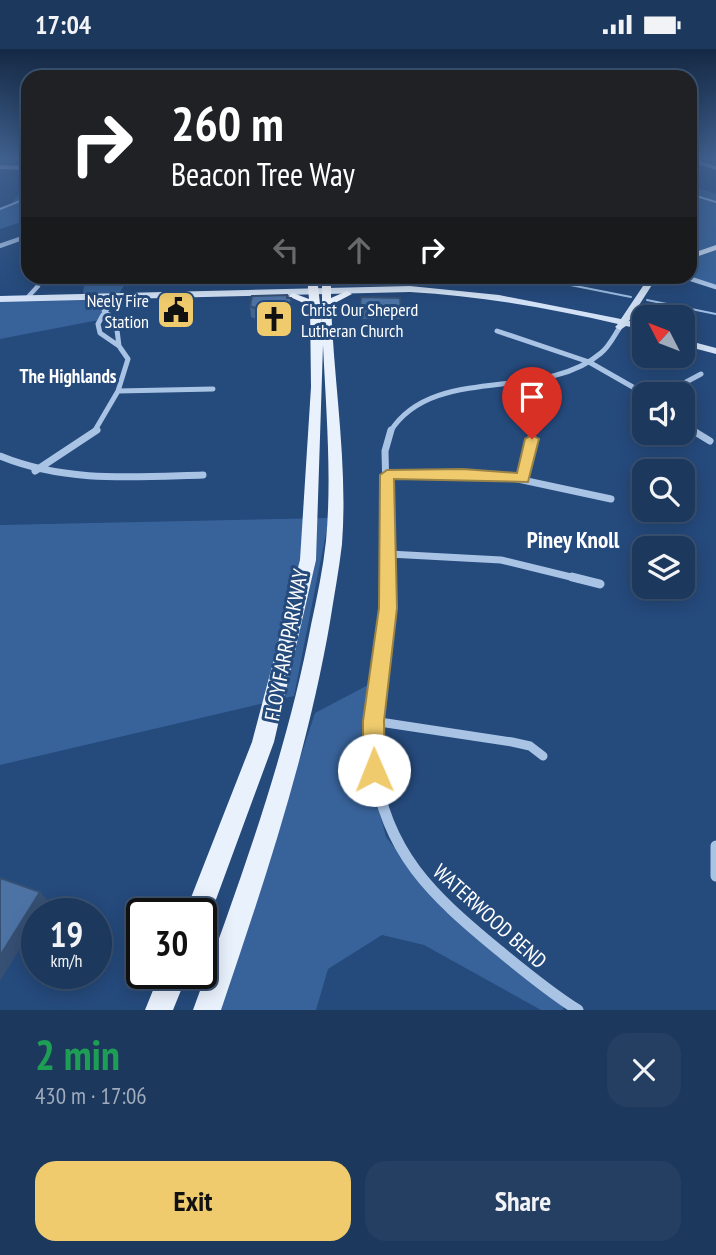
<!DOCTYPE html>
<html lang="en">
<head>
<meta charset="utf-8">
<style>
  body { margin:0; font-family:"PT Sans Narrow",sans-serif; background:#253f63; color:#f1f3f6; height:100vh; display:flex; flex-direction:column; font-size:26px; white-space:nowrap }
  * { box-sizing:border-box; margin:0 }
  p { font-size:23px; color:#a0acbc }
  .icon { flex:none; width:38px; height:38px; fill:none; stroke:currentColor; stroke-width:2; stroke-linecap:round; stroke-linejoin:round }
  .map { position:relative; height:961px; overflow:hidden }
  .panel { display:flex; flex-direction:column; background:#1c385d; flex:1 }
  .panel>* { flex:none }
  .guide { position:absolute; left:21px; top:21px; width:676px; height:214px; border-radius:21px; box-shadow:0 4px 18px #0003,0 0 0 2px #3a5272; background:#202124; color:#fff; overflow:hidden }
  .needle { width:46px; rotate:312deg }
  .controls { position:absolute; left:632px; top:256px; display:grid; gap:14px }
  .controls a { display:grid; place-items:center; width:63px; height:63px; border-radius:14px; background:#1c385d; box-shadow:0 4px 18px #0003,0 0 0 2px #3a5272; font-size:35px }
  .speed { position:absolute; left:21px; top:849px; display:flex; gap:14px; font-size:35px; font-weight:700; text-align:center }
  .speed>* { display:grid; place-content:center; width:91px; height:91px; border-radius:50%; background:#1c385d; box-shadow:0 4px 18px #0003,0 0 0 2px #3a5272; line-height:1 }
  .speed small { font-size:18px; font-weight:400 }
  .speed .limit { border:4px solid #111; border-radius:10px; background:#fff; color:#111 }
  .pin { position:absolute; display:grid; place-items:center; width:60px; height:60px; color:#fff; margin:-72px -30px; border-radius:50% 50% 50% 0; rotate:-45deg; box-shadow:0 0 7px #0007 }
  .pin .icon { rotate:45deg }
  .me { position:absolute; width:77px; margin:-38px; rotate:359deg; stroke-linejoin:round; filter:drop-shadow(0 0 5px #0008) }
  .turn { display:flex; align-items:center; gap:24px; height:147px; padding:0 35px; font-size:32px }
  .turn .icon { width:91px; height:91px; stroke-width:2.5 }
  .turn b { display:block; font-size:49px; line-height:60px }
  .lanes { display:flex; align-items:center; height:66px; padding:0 35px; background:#0003; justify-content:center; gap:35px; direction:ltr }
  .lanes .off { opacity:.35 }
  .round { display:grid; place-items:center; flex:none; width:74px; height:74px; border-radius:21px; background:#253f63 }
  .summary { display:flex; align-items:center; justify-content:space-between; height:119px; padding:0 35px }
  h1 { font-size:42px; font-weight:700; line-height:52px; color:#1e9e55 }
  .primary-button { display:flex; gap:14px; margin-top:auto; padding:14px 35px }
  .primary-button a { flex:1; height:80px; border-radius:21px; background:#efcb6d; color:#111; font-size:28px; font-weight:700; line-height:80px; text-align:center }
  .primary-button a+a { background:#253f63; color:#f1f3f6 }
  .status { display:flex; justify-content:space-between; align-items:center; height:49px; padding:0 35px; background:#1c385d; direction:ltr }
  .status svg { height:19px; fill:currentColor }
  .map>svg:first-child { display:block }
</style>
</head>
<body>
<div class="status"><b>17:04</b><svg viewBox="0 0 49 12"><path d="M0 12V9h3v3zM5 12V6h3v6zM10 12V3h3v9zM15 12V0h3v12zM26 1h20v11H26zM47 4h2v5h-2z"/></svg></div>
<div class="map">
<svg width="716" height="961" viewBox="0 0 716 961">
  <rect width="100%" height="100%" fill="#254a7c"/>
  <!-- green -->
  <path fill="#38639a" d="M690 136 716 145V240L681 228H690Z
    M24 138 28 139V171L0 180V158L11 155Z
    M85 228H129L104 270 0 290V247L83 245Z
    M329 469 294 647 0 716V476Z
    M370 635 371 730 386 788 444 861 564 958 563 961H541L424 896 382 886 328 920 316 961H217L315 664Z"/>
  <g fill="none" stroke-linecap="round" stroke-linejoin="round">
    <!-- stream -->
    <path stroke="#9dbee6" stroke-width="2" d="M690 145 716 153
      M0 160 20 152 28 138
      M530 228 631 248
      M647 251 716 265"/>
    <!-- street-far5 -->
    <path stroke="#a9c3e5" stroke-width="3.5" d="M690 111 716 119"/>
    <!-- street-far4 -->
    <path stroke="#a9c3e5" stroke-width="4.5" d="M0 197 28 187
      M685 228 716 238
      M28 248 38 237 40 228
      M104 262 111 268
      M102 268 116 246"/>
    <!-- street-far3 -->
    <path stroke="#a9c3e5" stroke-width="5" d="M109 266 117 281 119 297
      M497 282 589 313 645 345
      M118 342 213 340
      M648 345 675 339 701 325
      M682 375 695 383
      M94 383 118 342 128 310 119 297 100 284 98 275 103 266
      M390 383C433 314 543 354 601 304 609 298 614 287 620 278"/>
    <!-- street-far2 -->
    <path stroke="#a9c3e5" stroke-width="7" d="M692 381 710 392
      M0 407C66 434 133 428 203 426
      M35 422 97 381
      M387 426 508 428 611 450
      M523 429 532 390
      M389 505 501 511 579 530
      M388 530 385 402 391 381"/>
    <!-- street-far1 -->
    <path stroke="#a9c3e5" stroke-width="9" d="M572 528 600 535
      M373 672 512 693 530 697 543 707
      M374 719 373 672 388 528"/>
    <!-- street -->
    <path stroke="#a9c3e5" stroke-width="11" d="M374 717C386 804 432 846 496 899 523 921 549 943 578 961
      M716 797V827"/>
    <!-- secondary -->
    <path fill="#d2e1f5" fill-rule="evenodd" d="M0 116 28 117V121L0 120Z
      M716 196V201L690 210V205Z
      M649 228H657L629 272 644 275V281L626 277 620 281 615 278 618 275C549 259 480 247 410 243L0 253V247L410 237 499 246 621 270Z
      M682 290 716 299V305L682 296Z"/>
    <!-- primary -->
    <path fill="#e9f1fd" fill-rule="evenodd" d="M307 228H317L322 273V228H331V249L347 242 352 245 331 256C334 336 348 415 342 495 339 521 334 547 330 573 307 706 264 834 221 961H193C239 835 286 708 311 576 317 548 323 520 326 492 332 427 326 361 323 296L316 511 274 693 211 864 207 873 201 875V864H185L252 693 300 511 311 338 310 257 288 247 293 244 309 250Z
      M160 924H188L173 961H145Z"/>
  </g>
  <!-- wall -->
  <path fill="#42638e" d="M287 249H291V259L290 282 263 283 261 272 251 268 250 257Z
    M360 259 401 260 400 270H360Z"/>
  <!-- shaded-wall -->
  <path fill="#365074" d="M291 249V259L290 282 289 272Z
    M40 843 49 852 41 864H37V872L0 932V907Z"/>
  <!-- building -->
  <path fill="#4d73a5" stroke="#365074" stroke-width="2" d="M287 246V249H291L289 272H261L263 262 250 257 252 247Z
    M361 248 400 249 401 260 360 259Z
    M0 829 40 843 0 907Z"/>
  <!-- sky -->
  <linearGradient id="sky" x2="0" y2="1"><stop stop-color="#142944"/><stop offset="0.45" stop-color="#40608e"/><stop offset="1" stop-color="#40608e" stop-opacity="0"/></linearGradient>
  <rect width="716" height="243" fill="url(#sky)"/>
  <!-- route -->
  <path fill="#efcb6d" stroke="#9b8447" stroke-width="2" d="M532 386 539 390 528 433 394 430 397 559 384 672 385 721 382 729 374 732 366 729 363 721V672L379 559 380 426 387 421 463 420 517 424 525 390Z"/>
  <!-- icons -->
  <defs>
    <symbol id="civic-square" viewBox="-11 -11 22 22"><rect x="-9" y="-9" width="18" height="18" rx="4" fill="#efcb6d" stroke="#254a7c"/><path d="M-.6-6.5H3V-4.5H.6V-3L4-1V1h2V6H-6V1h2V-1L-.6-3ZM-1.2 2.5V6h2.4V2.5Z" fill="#111"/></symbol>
    <symbol id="church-square" viewBox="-11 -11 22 22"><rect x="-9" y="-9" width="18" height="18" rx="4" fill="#efcb6d" stroke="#254a7c"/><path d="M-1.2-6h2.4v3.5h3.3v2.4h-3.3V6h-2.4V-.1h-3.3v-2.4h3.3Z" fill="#111"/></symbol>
  </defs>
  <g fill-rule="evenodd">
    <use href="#civic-square" x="154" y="239" width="44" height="44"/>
    <use href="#church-square" x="252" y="248" width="44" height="44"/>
  </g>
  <g text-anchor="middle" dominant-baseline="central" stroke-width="6" stroke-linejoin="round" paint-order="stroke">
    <!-- far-poi labels -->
    <g font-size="18" fill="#fff" stroke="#254a7c" text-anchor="end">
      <text x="149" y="251">Neely Fire<tspan x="149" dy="21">Station</tspan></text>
      <text x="301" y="260" text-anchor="start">Christ Our Sheperd<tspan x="301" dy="21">Lutheran Church</tspan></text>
    </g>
    <!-- far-neighbourhood labels -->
    <g font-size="19" font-weight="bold" fill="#fff" stroke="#254a7c">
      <text x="68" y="327">The Highlands</text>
    </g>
    <!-- street labels -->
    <g font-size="21" fill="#fff" stroke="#254a7c">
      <text transform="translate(286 596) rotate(-79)">FLOY FARR PARKWAY</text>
      <text transform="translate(490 867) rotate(42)">WATERWOOD BEND</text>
    </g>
    <!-- neighbourhood labels -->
    <g font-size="23" font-weight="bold" fill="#fff" stroke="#254a7c">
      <text x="573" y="490">Piney Knoll</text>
    </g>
  </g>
</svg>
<div class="controls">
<a><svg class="needle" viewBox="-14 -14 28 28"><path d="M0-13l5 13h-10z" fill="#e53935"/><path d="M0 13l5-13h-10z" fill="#a0acbc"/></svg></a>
<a><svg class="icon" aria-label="sound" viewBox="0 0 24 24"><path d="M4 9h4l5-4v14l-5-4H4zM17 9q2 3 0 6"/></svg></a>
<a><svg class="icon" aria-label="search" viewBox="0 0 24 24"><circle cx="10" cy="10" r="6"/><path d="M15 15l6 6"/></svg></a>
<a><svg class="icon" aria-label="layers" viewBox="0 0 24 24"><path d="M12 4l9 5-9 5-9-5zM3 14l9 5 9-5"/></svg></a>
</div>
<div class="speed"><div>19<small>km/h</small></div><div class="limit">30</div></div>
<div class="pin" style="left:532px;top:390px;background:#d93025"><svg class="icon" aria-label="arrive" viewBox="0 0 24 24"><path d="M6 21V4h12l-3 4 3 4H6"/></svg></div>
<svg class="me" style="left:374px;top:721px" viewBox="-20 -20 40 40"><circle r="19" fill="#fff"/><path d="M0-13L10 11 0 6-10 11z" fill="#efcb6d"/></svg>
<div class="guide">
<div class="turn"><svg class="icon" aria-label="right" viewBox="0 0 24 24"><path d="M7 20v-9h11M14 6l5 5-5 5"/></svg><div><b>260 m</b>Beacon Tree Way</div></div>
<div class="lanes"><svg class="icon off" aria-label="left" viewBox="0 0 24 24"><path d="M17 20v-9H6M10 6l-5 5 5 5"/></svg><svg class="icon off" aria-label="ahead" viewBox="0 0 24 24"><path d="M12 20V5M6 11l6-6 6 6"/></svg><svg class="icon" aria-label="right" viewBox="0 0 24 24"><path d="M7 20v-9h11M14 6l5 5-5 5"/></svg></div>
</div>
</div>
<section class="panel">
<div class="summary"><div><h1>2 min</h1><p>430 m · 17:06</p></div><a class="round"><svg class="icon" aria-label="close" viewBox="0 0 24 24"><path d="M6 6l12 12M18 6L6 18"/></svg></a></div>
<div class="primary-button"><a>Exit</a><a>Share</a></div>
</section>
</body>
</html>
